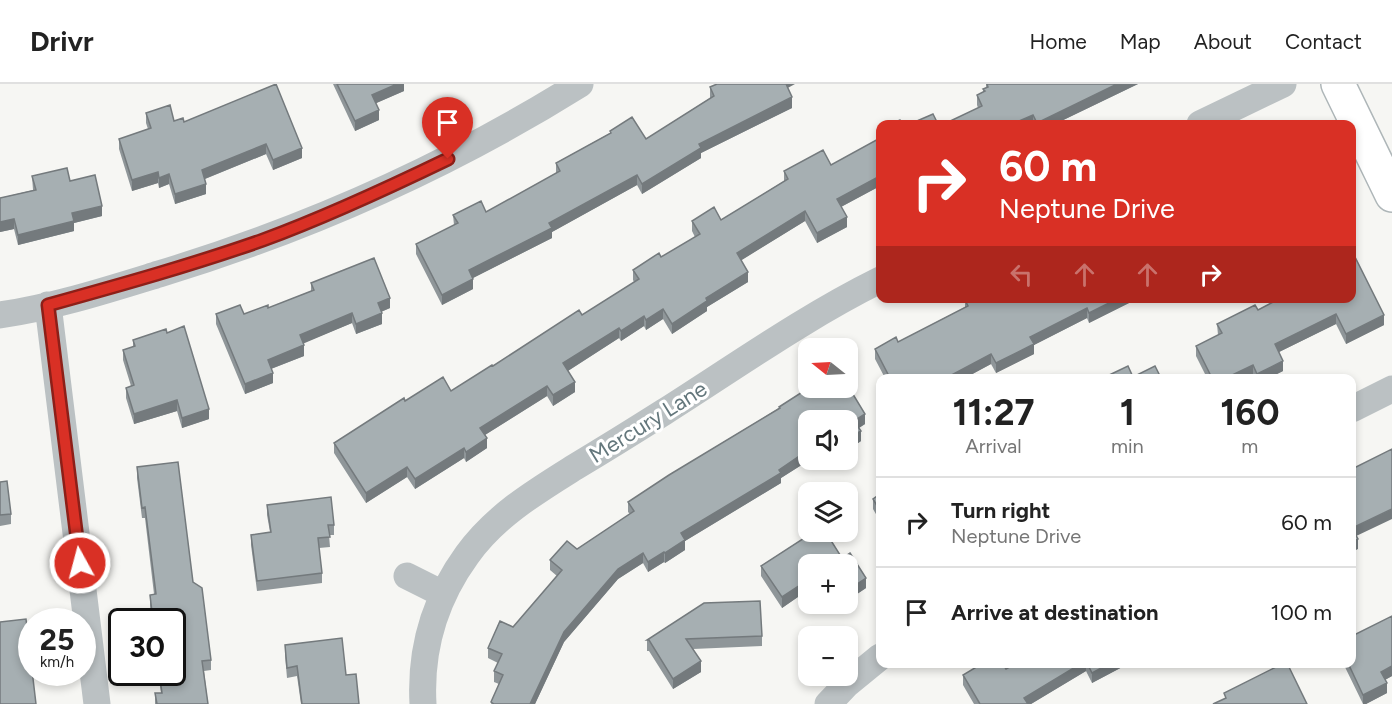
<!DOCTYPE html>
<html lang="en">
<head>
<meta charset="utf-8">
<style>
  body { margin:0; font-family:Figtree,sans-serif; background:#f2f2f2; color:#222; height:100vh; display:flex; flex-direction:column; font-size:22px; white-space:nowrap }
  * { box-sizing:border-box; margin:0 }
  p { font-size:20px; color:#767676 }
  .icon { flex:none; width:33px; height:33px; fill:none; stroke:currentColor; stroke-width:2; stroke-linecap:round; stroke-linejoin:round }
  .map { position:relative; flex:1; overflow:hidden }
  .details { position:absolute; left:876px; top:290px; width:480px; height:294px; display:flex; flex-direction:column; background:#fff; border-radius:12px; box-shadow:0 3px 9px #0003 }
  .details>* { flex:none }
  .hud { position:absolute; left:876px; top:36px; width:480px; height:183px; border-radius:12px; box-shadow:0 3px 9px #0003; background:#d93025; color:#fff; overflow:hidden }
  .needle { width:39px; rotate:288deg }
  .controls { position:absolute; left:798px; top:254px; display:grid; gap:12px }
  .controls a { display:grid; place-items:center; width:60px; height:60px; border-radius:12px; background:#fff; box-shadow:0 3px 9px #0003; font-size:30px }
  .speed { position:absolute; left:18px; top:524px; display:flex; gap:12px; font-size:30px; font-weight:700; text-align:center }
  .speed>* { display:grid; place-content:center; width:78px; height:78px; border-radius:50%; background:#fff; box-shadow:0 3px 9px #0003; line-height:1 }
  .speed small { font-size:15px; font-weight:400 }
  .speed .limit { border:3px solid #111; border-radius:9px; background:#fff; color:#111 }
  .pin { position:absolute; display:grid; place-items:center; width:51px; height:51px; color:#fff; margin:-62px -26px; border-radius:50% 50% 50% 0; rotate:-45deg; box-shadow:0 0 6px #0007 }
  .pin .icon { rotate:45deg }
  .me { position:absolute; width:66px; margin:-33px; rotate:353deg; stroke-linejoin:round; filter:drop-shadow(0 0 4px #0008) }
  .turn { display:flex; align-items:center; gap:21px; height:126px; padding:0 24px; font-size:27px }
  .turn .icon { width:78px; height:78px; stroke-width:2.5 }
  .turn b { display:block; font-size:42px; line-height:51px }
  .lanes { display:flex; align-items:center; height:57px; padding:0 24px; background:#0003; justify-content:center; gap:30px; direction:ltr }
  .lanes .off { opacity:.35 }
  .eta { display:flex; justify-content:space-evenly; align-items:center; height:102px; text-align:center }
  .eta b { font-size:36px; font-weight:700; line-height:42px }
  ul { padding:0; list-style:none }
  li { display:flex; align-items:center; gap:18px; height:90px; padding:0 24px; border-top:2px solid #e0e0e0 }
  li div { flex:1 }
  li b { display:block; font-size:22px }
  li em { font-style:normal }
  header { display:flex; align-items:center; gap:36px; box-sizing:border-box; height:84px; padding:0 30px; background:#fff; border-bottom:2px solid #e0e0e0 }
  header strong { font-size:28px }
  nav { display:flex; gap:33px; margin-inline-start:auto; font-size:21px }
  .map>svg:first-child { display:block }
</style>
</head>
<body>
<header>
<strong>Drivr</strong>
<nav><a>Home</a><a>Map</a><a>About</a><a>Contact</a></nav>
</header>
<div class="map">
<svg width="1392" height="620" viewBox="0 0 1392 620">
  <rect width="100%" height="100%" fill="#f6f6f3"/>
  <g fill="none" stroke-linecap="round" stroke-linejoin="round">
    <defs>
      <path id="secondary" d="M1338 0 1392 111"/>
    </defs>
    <!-- secondary casing -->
    <use href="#secondary" stroke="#aeb6b8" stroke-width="36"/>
    <!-- street -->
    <path stroke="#bbc1c3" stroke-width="27" d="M1200 40 1283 0
      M48 221 97 620
      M0 231C54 223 107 206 159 190 307 145 449 82 580 0
      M1352 325 1392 305
      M407 492 443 510
      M423 620C420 566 435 515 467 471 495 432 535 408 575 383 605 365 634 347 664 328 735 283 805 233 880 196
      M828 620 847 600 880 573"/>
    <!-- secondary -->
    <use href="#secondary" stroke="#fff" stroke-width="33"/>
  </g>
  <!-- wall -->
  <path fill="#8f9699" d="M276 0 302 74 273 86 266 70 205 95 206 110 175 120 169 100 159 104 158 99 132 107 119 65V55L148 45 146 39V29L174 37 184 38Z
    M333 0H404V7L376 19 379 36 355 47Z
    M986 0H1138L1055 40H944L978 24 977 21V11L983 8V5L986 4Z
    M710 3 788 4 792 24 701 69V74L642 110 637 101 552 148V154L473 194V205L442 221 416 170V160L454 141 453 131 486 128 556 90V79L610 49V47L646 55 710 14Z
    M880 45V102L841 123 847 143 817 159 805 137 741 176 748 198 707 223V227L672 250 663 235 646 246 644 242 621 257 619 254 568 287 575 308 553 322 547 312 485 351 487 364 466 378 464 374 415 405 407 393 366 419 334 369V359L405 317 451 307 582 231 634 198 633 196V186L661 173 695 153 692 147V137L721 136 784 97V87L831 81 880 55Z
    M32 92 70 97 102 132 74 139V147L18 161 14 145 0 148V114L33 106Z
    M311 199 390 224 381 228 382 240 356 250 352 239 303 259 304 272 271 285 273 299 245 310 216 240V230H244L268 224 311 207Z
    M1139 214 1089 239 1087 234 1034 261V270L996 289 991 280 965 294H885L875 275V265L898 258 965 223V216L1012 217Z
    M1281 214 1384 241 1346 260 1336 240 1279 268 1283 287 1269 294H1254L1253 291 1246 294H1207L1196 272V262L1218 251 1217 240 1258 226Z
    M167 249 209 335 182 344 177 327 134 340 126 314V304L131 302 123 276V266L133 263V256Z
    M848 302 865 330V340L859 344 861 347V357L848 366V336H808V375H811L781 394V399L685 457V466L665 479 664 478 648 488 643 479 618 495 564 558 535 620H491L499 600 494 598V587L498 579 488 574V564L500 537 513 543 557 492 550 486V476L567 457 577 465 630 430 628 428V418L669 391 779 324V323L810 303Z
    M137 383 193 498 211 576V586L204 587 208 620H155V609H161L158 588H172V537H152L150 521V511L154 510 145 434H142L137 394Z
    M0 398 11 430V440L0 442Z
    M880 410V437L873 425V415Z
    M267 421 334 441V451H329L330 463 319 464 322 489V499L257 507 251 461V451L270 448 267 431Z
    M815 447H825L842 474 850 469 866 494V504L848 516V480H808V506L782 524 761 492V482Z
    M762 552V562L693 565 701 588 673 605 649 567H647V556Z
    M285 561 346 591 359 620H301L297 592 287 594 285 571Z
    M1017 579H1126V581L1092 599 1086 587 1031 620H974L963 601V591L1006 585Z
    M1343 579H1352L1392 592 1385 596 1387 609 1366 620H1363Z"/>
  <!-- shaded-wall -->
  <path fill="#747a7d" d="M397 0H404V7L372 21V11Z
    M784 0H795L784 6Z
    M1117 0H1138L1055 40H1037V39Z
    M792 13V24L701 69V74L642 110V100L699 60Z
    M379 26V36L355 47V37Z
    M1033 31V40H1012Z
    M266 60V70L202 96V86Z
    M302 64V74L273 86V76Z
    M158 88V99L132 107V96Z
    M169 90V100L159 104V94Z
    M637 91V101L552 148V154L469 196V186L549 139Z
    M880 92V102L837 125V115Z
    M206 100V110L175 120V110Z
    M102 122V132L74 139V147L18 161V151L72 129Z
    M805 127V137L737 179V169Z
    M847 133V143L817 159V149Z
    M14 135V145L0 148V138Z
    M748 188V198L707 223V227L672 250V240L706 214Z
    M473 195V205L442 221V211Z
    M390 214V224L378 229V219Z
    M1119 214H1139L1089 239V229Z
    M1087 224V234L1034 261V270L996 289V279L1030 253Z
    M663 225V235L646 246V236Z
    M352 229V239L300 261V251Z
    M382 229V240L356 250V240Z
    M1336 230V240L1275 270V260Z
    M1384 231V241L1346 260V250Z
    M644 232V242L621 257V247Z
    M619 244V254L563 290V279Z
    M304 261V272L268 286V276Z
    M991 270V280L965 294H946Z
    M1283 277V287L1269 294H1257V290Z
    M1253 281V291L1246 294H1226Z
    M273 289V299L245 310V300Z
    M575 298V308L553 322V311Z
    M547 302V312L480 354V344Z
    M177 316V327L134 340V330Z
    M209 325V335L182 344V334Z
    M865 330V340L854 347V337Z
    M861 347V357L848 366V355Z
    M487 354V364L466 378V368Z
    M464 364V374L415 405V395Z
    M808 366V375H811L781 394V399L685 457V466L665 479V469L681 449Z
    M407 383V393L366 419V409Z
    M1392 425V435L1352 454V444Z
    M1358 455V465L1352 468V458Z
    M664 468V478L648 488V478Z
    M643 469V479L618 495 564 558 535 620H530L564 548 618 485Z
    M866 494V504L848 516V506Z
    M808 496V506L782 524V513Z
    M701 577V588L673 605V595Z
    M1082 579H1086V587L1031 620H1024V614Z
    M1111 579H1126V581L1092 599V589Z
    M1392 582V592L1381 598V588Z
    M1387 599V609L1366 620H1363V611Z"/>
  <!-- building -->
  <path fill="#a6afb2" stroke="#747a7d" stroke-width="1.5" d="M276 0 302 64 273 76 266 60 202 86 206 100 175 110 169 90 159 94 158 88 132 96 119 55 151 44 146 29 170 21 174 37 183 34 184 38Z
    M337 0H397L372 11 379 26 355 37Z
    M717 0H786L792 13 699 60 701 64 642 100 637 91 549 139 552 144 469 186 473 195 442 211 416 160 458 139 453 131 481 117 486 128 560 87 556 79 611 49 610 47 632 33 646 55 714 12 710 3Z
    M987 0H1117L1037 39 1033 31 1012 40H944L982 22 977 11 985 7 983 5 988 3Z
    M933 30 938 40H910Z
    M900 36 902 40H891Z
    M880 54V92L837 115 847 133 817 149 805 127 737 169 748 188 706 214 707 217 672 240 663 225 646 236 644 232 621 247 619 244 563 279 575 298 553 311 547 302 480 344 487 354 466 368 464 364 415 395 407 383 366 409 334 359 404 314 405 317 443 293 451 307 492 281 493 282 579 226 582 231 639 195 633 186 659 169 661 173 700 150 692 137 714 123 721 136 788 95 784 87 823 66 831 81Z
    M67 84 70 97 95 91 102 122 72 129 74 137 18 151 14 135 0 138V114L36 106 32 92Z
    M1352 167 1384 231 1346 250 1336 230 1275 260 1283 277 1257 290 1253 281 1226 294H1212L1196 262 1222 249 1217 240 1255 221 1258 226 1281 214H1352Z
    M374 174 390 214 378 219 382 229 356 240 352 229 300 251 304 261 268 276 273 289 245 300 216 230 240 221 244 230 268 221V224L314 206 311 199Z
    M967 214H1011L1012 217 1018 214H1119L1089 229 1087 224 1030 253 1034 260 996 279 991 270 946 294H890L875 265 896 253 898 258 968 222 965 216Z
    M184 242 209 325 182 334 177 316 134 330 126 304 134 301 123 266 135 262 133 256 166 245 167 249Z
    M1128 282 1133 293 1155 282 1161 294H1103Z
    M848 302 865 330 854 337 861 347 848 355V336H808V366L779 386 781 389 681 449 685 456 665 469 664 468 648 478 643 469 618 485 564 548 530 620H494L491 618 503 591 494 587 502 570 488 564 500 537 513 543 562 486 550 476 567 457 577 465 634 427 628 418 669 391 780 324 779 323 810 303Z
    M1392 365V425L1352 444 1358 455 1352 458V385Z
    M178 378 193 498 202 504 211 576 202 577 208 620H157L155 609H162L159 588H172V537H153L150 511 156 510 145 423 142 424 137 383Z
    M7 397 11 430 0 431V398Z
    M880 410V427L873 415Z
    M331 413 334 441H328L330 453 318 454 322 489 257 497 251 451 271 448 267 421Z
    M815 447H825L842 474 833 480H808V496L782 513 761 482Z
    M850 469 866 494 848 506V480H834Z
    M760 517 762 552 686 555 701 577 673 595 649 556H647L704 519Z
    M1392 532V582L1381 588 1387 599 1363 611 1348 579H1352V552Z
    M26 535 36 620H0V538Z
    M342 554 346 591 356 590 359 620H302L297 582 287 584 285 561Z
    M983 579H1002L1006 585 1017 579H1082L1024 614 1028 620H980L963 591Z
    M1087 579H1111L1092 589Z
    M1284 579H1287L1307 620H1213L1226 614 1224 609Z"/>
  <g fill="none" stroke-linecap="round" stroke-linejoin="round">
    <defs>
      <path id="route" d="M80 479 48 221C120 201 192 181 263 156 326 133 388 104 448 75"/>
    </defs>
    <!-- route casing -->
    <use href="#route" stroke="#8d1f18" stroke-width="15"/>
    <!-- route -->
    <use href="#route" stroke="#d93025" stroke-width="10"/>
  </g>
  <g text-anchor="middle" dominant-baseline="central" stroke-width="6" stroke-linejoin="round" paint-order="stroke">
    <!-- street labels -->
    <g font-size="22" fill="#64777c" stroke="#fff">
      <text transform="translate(648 338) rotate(-32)">Mercury Lane</text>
    </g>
  </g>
</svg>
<div class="controls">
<a><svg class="needle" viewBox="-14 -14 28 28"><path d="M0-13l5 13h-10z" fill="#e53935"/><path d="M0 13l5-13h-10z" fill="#767676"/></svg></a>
<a><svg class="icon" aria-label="sound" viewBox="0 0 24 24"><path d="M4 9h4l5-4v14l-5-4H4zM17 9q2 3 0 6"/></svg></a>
<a><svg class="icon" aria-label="layers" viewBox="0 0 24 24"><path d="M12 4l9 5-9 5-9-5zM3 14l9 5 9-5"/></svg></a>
<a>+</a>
<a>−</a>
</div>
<div class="speed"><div>25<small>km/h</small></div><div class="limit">30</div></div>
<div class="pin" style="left:448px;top:75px;background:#d93025"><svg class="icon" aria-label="arrive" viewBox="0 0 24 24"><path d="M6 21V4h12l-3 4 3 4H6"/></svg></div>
<svg class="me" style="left:80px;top:479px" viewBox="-20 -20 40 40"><circle r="17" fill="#d93025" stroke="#fff" stroke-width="3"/><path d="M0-11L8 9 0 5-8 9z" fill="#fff"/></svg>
<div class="hud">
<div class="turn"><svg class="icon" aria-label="right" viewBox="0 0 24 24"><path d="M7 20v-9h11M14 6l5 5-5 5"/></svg><div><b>60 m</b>Neptune Drive</div></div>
<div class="lanes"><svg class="icon off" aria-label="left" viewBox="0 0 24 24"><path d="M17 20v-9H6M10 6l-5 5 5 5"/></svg><svg class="icon off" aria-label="ahead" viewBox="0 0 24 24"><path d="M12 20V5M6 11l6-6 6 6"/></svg><svg class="icon off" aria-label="ahead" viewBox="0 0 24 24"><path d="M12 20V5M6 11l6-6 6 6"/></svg><svg class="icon" aria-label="right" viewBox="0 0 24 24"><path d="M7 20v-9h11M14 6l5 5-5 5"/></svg></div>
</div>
<section class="details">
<div class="eta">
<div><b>11:27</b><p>Arrival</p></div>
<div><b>1</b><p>min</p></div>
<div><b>160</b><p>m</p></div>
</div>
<ul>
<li><svg class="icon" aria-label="right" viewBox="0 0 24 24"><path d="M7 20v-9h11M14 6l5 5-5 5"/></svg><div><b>Turn right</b><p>Neptune Drive</p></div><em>60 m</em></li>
<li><svg class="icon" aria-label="arrive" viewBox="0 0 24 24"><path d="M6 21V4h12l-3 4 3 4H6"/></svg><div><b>Arrive at destination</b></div><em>100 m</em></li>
</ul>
</section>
</div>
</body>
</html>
